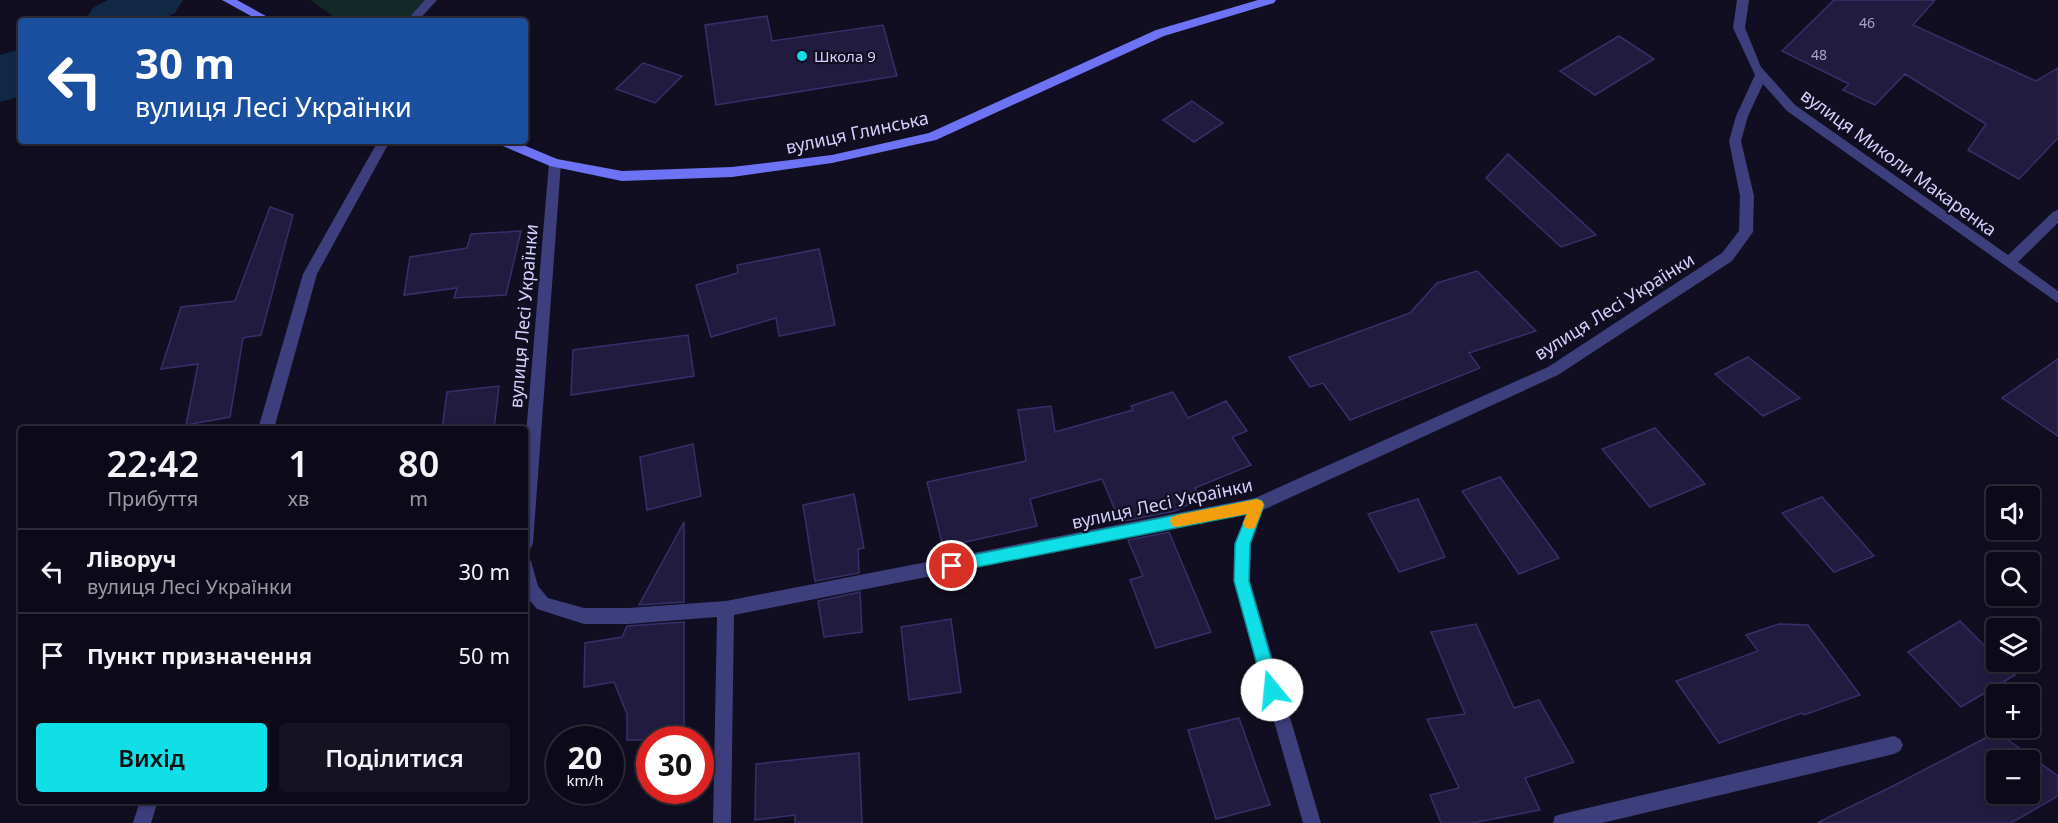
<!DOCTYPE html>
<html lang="uk">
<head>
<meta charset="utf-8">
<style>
  body { margin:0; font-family:"Noto Sans",sans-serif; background:#151321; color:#f1f3f6; height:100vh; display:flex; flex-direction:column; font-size:22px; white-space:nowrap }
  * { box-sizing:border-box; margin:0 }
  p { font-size:20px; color:#9a9aa2 }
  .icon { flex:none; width:33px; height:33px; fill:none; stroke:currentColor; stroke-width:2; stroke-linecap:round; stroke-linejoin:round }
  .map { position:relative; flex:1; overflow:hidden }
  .side { position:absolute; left:18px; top:426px; width:510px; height:378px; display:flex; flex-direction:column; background:#0c0a18; border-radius:6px; box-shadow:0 3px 9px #0003,0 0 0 2px #2c2b37 }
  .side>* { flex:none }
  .guide { position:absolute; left:18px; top:18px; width:510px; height:126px; border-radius:6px; box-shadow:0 3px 9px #0003,0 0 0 2px #2c2b37; background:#1a4fa0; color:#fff; overflow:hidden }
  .tools { position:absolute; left:1986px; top:486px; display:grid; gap:12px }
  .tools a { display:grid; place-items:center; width:54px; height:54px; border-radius:6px; background:#0c0a18; box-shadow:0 3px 9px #0003,0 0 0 2px #2c2b37; font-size:30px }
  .speed { position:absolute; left:546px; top:726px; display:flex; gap:12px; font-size:30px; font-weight:700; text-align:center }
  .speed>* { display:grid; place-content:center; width:78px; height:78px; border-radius:50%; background:#0c0a18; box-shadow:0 3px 9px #0003,0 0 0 2px #2c2b37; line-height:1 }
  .speed small { font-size:15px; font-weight:400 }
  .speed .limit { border:9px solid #d22; background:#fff; color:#111 }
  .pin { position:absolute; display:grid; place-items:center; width:51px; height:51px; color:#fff; margin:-26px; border:3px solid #fff; border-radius:50%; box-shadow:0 2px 6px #0007 }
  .me { position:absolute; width:66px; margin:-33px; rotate:343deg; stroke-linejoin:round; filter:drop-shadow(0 0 4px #0008) }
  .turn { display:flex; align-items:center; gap:21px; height:126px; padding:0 18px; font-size:27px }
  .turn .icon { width:78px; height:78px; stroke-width:2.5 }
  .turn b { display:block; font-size:42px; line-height:51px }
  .eta { display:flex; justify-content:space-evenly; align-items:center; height:102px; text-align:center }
  .eta b { font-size:36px; font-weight:600; line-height:42px }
  .primary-button { display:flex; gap:12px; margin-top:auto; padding:12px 18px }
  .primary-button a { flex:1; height:69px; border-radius:6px; background:#10dfe8; color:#111; font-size:24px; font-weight:600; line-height:69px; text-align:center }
  .primary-button a+a { background:#151321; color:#f1f3f6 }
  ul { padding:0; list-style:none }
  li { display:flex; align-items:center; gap:18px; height:84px; padding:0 18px; border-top:2px solid #2c2b37 }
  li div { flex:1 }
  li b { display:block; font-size:22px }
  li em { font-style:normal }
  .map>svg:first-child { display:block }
</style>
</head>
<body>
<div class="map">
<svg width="2058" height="823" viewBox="0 0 2058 823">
  <rect width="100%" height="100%" fill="#100e20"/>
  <!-- green -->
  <path fill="#122927" d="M310 0H431L412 21H340Z"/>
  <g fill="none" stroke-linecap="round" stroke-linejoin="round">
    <!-- river -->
    <path fill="#122946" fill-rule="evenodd" d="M108 0H183L175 13 160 21H84L93 8Z
      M21 49V96L0 102V55Z"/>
  </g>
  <!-- building -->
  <path fill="#211c3f" stroke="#382f6a" stroke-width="1.5" fill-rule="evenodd" d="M1834 0H1935L1913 25 2036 81 2058 68V138L2019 179 1968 150 1986 124 1905 74 1875 105 1843 90 1849 84 1782 51Z
    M767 16 772 41 883 25 897 76 716 105 705 25Z
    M1619 36 1654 59 1595 95 1560 71Z
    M643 63 682 76 655 103 616 89Z
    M1192 101 1223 123 1194 142 1163 120Z
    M1508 154 1596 235 1561 247 1486 178Z
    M270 207 293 215 261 335 243 338 230 417 186 425 198 364 161 369 181 307 235 301Z
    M521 231 506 295 454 298 457 288 404 295 410 257 467 248 471 234Z
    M819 249 835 325 779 336 776 318 711 337 696 285 738 273 737 265Z
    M1477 271 1536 331 1469 353 1480 368 1350 420 1323 383 1310 387 1289 357 1410 313 1437 283Z
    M688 335 694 376 571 395 573 350Z
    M1748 357 1800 398 1763 416 1715 374Z
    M2058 359V436L2002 398Z
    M499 386 494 429H442L447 392Z
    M1173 392 1188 418 1226 401 1247 431 1232 437 1251 465 1195 488 1202 498 1175 511 1120 522 1102 479 1030 499 1037 526 943 547 927 482 1026 461 1018 410 1051 406 1055 432 1133 410 1131 406Z
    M1655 428 1705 484 1650 507 1602 449Z
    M693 444 701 496 647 510 640 457Z
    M1500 477 1559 558 1519 574 1462 491Z
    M854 494 864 548 858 549 859 573 815 581 803 505Z
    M1822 497 1874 556 1834 572 1782 513Z
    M1418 499 1445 557 1399 572 1368 514Z
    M684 522V602L639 605Z
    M1169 532 1211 632 1156 648 1130 580 1143 576 1128 540Z
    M860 592 862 632 824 637 818 601Z
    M951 619 961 692 909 700 901 627Z
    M1960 621 1996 657V662H2001L2015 675 1961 707 1908 652Z
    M684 622V740H627V714L614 682 584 687 585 643 622 637 627 626Z
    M1476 624 1514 708 1539 700 1574 762 1525 778 1540 810 1472 823H1441L1430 795 1459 788 1427 719 1465 714 1431 632Z
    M1779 624 1808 625 1860 695 1804 715 1802 713 1719 743 1676 681 1758 651 1746 635Z
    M1239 718 1270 805 1216 819 1188 730Z
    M1997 732 2058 776V796L2011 823H1817L1893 786ZM1996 760H2030V794H1996Z
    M859 753 862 823H795V815L755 820 756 764Z"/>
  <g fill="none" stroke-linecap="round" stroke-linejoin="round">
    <!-- street -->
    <path fill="#3d3e7c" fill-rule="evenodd" d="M425 0H437L418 21H406Z
      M1737 0H1749L1745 28 1761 67 1795 105 2008 255 2053 212 2058 210V223L2018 262 2058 291V303L1787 111 1763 84 1748 116 1741 141 1754 196 1753 232 1732 261 1558 375 1263 510 1251 544 1250 581 1321 823H1303L1234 581 1235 544 1246 514 734 615 731 823H713L717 617 628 624H584L537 609 525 595V559L531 561 538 586 548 598 584 608H628L726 601 1255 498 1548 367 1722 253 1739 231 1740 196 1729 141 1736 116 1755 75 1733 28Z
      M378 141H390L317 274 274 429H258L303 274Z
      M555 158 561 163 533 543 531 548 525 550V446L549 163Z
      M1894 736 1900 739 1903 745 1900 751 1894 754 1602 823H1553L1555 816 1562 814Z
      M140 801H158L151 823H133Z"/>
    <!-- secondary -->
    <path fill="#6e73f5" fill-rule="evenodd" d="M222 0H237L275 21H260Z
      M1258 0H1276L1274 3 1164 36 936 140 832 163 732 177 622 181 550 166 498 144 496 141H514L557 159 622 171 732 167 832 155 929 133 1156 30Z"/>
  </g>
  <!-- route -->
  <path fill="#10dfe8" stroke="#0a9197" stroke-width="1.5" d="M1257 499 1262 501 1264 505 1250 544 1249 581 1280 690 1278 696 1272 698 1267 696 1264 690 1234 581 1235 544 1247 514 952 572 946 570 944 566 946 561 952 559Z"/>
  <!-- slow -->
  <path fill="#f59e0b" d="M1257 499 1262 501 1264 505 1255 528 1250 529 1245 528 1243 523 1247 514 1177 527 1172 526 1170 521 1172 517 1177 515Z"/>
  <!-- markers -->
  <circle fill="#10dfe8" stroke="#100e20" stroke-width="2" cx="802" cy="56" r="6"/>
  <g text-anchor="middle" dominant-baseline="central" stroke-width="4.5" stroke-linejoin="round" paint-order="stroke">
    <!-- far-number labels -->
    <g font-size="14" fill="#a6a3cd">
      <text x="1867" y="22">46</text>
      <text x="1819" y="54">48</text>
    </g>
    <!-- far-poi labels -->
    <g font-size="15" fill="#d3d0fc" stroke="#100e20" text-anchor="start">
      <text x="814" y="56">Школа 9</text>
    </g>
    <!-- street labels -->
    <g font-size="18" fill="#d3d0fc" stroke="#100e20">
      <text transform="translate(857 132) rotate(-12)">вулиця Глинська</text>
      <text transform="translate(1899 162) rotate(36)">вулиця Миколи Макаренка</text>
      <text transform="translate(1614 306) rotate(-32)">вулиця Лесі Українки</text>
      <text transform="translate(523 316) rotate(-85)">вулиця Лесі Українки</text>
      <text transform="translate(1162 503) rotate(-12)">вулиця Лесі Українки</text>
    </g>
  </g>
</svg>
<div class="tools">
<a><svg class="icon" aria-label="sound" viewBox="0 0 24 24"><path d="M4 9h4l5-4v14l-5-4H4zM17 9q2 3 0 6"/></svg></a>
<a><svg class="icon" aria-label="search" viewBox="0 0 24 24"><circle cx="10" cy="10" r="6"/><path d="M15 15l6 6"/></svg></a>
<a><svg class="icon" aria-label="layers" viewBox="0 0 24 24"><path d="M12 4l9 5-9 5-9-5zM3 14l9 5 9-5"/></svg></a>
<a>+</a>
<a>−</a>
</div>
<div class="speed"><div>20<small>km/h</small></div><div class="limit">30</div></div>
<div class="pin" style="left:952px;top:566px;background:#d93025"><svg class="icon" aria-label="arrive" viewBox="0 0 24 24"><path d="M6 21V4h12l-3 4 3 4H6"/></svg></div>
<svg class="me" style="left:1272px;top:690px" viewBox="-20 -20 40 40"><circle r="19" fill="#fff"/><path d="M0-13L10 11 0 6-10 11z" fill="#10dfe8"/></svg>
<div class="guide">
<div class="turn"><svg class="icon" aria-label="left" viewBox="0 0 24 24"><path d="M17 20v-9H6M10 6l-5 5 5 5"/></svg><div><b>30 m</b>вулиця Лесі Українки</div></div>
</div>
<section class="side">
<div class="eta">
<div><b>22:42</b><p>Прибуття</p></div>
<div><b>1</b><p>хв</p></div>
<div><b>80</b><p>m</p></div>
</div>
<ul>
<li><svg class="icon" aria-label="left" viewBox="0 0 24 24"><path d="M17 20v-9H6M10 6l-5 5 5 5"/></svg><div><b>Ліворуч</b><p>вулиця Лесі Українки</p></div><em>30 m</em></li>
<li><svg class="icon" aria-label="arrive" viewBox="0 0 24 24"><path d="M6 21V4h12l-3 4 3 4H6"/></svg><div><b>Пункт призначення</b></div><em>50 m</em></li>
</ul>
<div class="primary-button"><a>Вихід</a><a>Поділитися</a></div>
</section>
</div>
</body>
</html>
